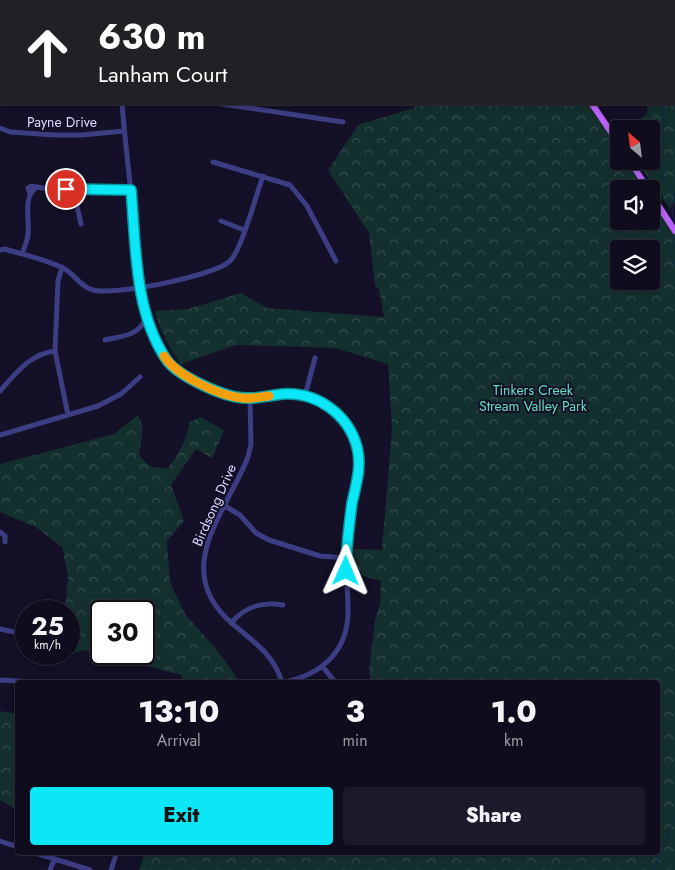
<!DOCTYPE html>
<html lang="en">
<head>
<meta charset="utf-8">
<style>
  body { margin:0; font-family:Jost,sans-serif; background:#1c1a2a; color:#f1f3f6; height:100vh; display:flex; flex-direction:column; font-size:19px; white-space:nowrap }
  * { box-sizing:border-box; margin:0 }
  p { font-size:16px; color:#9b9ba4 }
  .icon { flex:none; width:28px; height:28px; fill:none; stroke:currentColor; stroke-width:2; stroke-linecap:round; stroke-linejoin:round }
  .map { position:relative; flex:1; overflow:hidden }
  .details { position:absolute; left:15px; top:680px; width:645px; height:175px; display:flex; flex-direction:column; background:#0e0c1d; border-radius:5px; box-shadow:0 2px 8px #0003,0 0 0 1px #2e2c3b }
  .details>* { flex:none }
  .banner { position:absolute; left:0px; top:0px; width:675px; height:105px; box-shadow:0 2px 8px #0003,0 0 0 1px #2e2c3b; background:#202124; color:#fff; overflow:hidden }
  .needle { width:32px; rotate:332deg }
  .fabs { position:absolute; left:610px; top:120px; display:grid; gap:10px }
  .fabs a { display:grid; place-items:center; width:50px; height:50px; border-radius:5px; background:#0e0c1d; box-shadow:0 2px 8px #0003,0 0 0 1px #2e2c3b; font-size:25px }
  .speed { position:absolute; left:15px; top:600px; display:flex; gap:10px; font-size:25px; font-weight:700; text-align:center }
  .speed>* { display:grid; place-content:center; width:65px; height:65px; border-radius:50%; background:#0e0c1d; box-shadow:0 2px 8px #0003,0 0 0 1px #2e2c3b; line-height:1 }
  .speed small { font-size:12px; font-weight:400 }
  .speed .limit { border:2px solid #111; border-radius:8px; background:#fff; color:#111 }
  .pin { position:absolute; display:grid; place-items:center; width:42px; height:42px; color:#fff; margin:-21px; border:2px solid #fff; border-radius:50%; box-shadow:0 1px 5px #0007 }
  .me { position:absolute; width:55px; margin:-28px; rotate:1deg; stroke-linejoin:round; filter:drop-shadow(0 0 4px #0008) }
  .turn { display:flex; align-items:center; gap:18px; height:105px; padding:0 15px; font-size:22px }
  .turn .icon { width:65px; height:65px; stroke-width:2.5 }
  .turn b { display:block; font-size:35px; line-height:42px }
  .eta { display:flex; justify-content:space-evenly; align-items:center; height:85px; text-align:center }
  .eta b { font-size:30px; font-weight:800; line-height:35px }
  .action { display:flex; gap:10px; margin-top:auto; padding:10px 15px }
  .action a { flex:1; height:58px; border-radius:5px; background:#0be7f6; color:#111; font-size:20px; font-weight:800; line-height:58px; text-align:center }
  .action a+a { background:#1c1a2a; color:#f1f3f6 }
  .map>svg:first-child { display:block }
</style>
</head>
<body>
<div class="map">
<svg width="675" height="870" viewBox="0 0 675 870">
  <defs>
    <pattern id="forest-crowns" width="20" height="18" patternUnits="userSpaceOnUse" patternTransform="scale(1.25)"><rect width="20" height="18" fill="#14302e"/><path d="M2 6a3 3 0 1 1 6 0M12 15a3 3 0 1 1 6 0" fill="none" stroke="#364d4d"/></pattern>
  </defs>
  <rect width="100%" height="100%" fill="#131027"/>
  <!-- forest -->
  <path fill="url(#forest-crowns)" fill-rule="evenodd" d="M558 0H675V202L670 209 637 161H651V129H627L647 114 648 104H674V1H558Z
    M417 104H591L619 146V161H629L647 189H619V221H651V195L675 232V870H139L145 852H658V682H371L369 672 375 620 380 604 381 581 353 573 354 549 382 550 392 428 388 364 335 348 236 345 181 364C169 347 160 332 155 311L188 309 241 293 267 308 384 317 379 289 375 286 369 233 328 170 358 125 414 108ZM619 249H651V281H619Z
    M138 415 143 428 139 455 149 466 167 469C179 455 186 440 190 422L201 417 224 431 212 458 196 449 171 485 184 521 167 541 170 582 185 614 217 650 240 682H183L182 675 84 650 51 659 53 654H69V611H65L68 576 62 547 36 527 0 512V464L114 434ZM144 611V654H101V611Z
    M0 711 17 714V810L0 800Z"/>
  <g fill="none" stroke-linecap="round" stroke-linejoin="round">
    <!-- stream -->
    <path stroke="#10294b" stroke-width="1" d="M674 4V0
      M674 44 675 48
      M674 90 675 88
      M665 104 662 126 664 142 659 150 663 178 675 195
      M674 221 672 211 675 196
      M674 235 671 256 675 265
      M653 870 675 819"/>
    <!-- minor -->
    <path stroke="#3d3d84" stroke-width="5" d="M195 0H204
      M338 1H397
      M513 1 515 0
      M0 30H1
      M122 104C125 139 129 175 133 210 137 260 138 313 165 357 172 370 185 376 198 382 213 389 227 397 244 398 253 399 262 397 271 395 296 392 319 396 337 414 365 441 358 470 352 503 350 518 348 533 347 548 345 569 348 589 348 609 349 650 323 674 285 682
      M222 104 343 122
      M0 128 10 132 55 135H82L124 131
      M213 162 290 185 307 206 336 261
      M77 190V206L81 224
      M30 194 28 188 31 186 48 189 131 190
      M221 221 244 230
      M0 250 5 249C24 255 45 259 63 268 74 273 80 287 93 290 114 296 215 276 230 261 242 249 256 195 263 176
      M22 254C24 248 27 242 28 235 30 219 22 197 37 187
      M62 267 58 281 55 351 68 415
      M105 340C124 336 138 336 147 317
      M0 391C16 373 30 354 55 351
      M305 396 315 358
      M250 398 251 444 248 457C225 515 169 571 234 625 256 644 273 654 282 682
      M0 435 98 406 121 394 140 377
      M225 506 240 515 256 533 269 540 320 556 346 558
      M0 532 5 536V542
      M231 623C245 607 261 601 283 605
      M0 629 14 632
      M323 667 335 682
      M0 680 33 682
      M0 841 18 847
      M32 852 90 870
      M50 870 54 860
      M111 870 117 852"/>
    <!-- major -->
    <path stroke="#bb63f9" stroke-width="6" d="M521 0V1
      M592 104 619 144
      M630 161 648 189
      M651 194 675 231"/>
  </g>
  <g fill="none" stroke-linecap="round" stroke-linejoin="round">
    <defs>
      <path id="route" d="M66 189 131 190C136 245 134 311 166 359 177 376 225 398 246 398 258 399 271 395 283 394 317 392 348 414 357 447 362 466 356 485 352 503 349 526 346 548 346 571"/>
    </defs>
    <!-- route casing -->
    <use href="#route" stroke="#0796a0" stroke-width="12"/>
    <!-- route -->
    <use href="#route" stroke="#0be7f6" stroke-width="9"/>
    <!-- slow -->
    <path stroke="#f59e0b" stroke-width="9" d="M164 356C176 375 219 396 242 398 251 399 260 397 269 396"/>
  </g>
  <g text-anchor="middle" dominant-baseline="central" stroke-width="4" stroke-linejoin="round" paint-order="stroke">
    <!-- street labels -->
    <g font-size="14" fill="#dbd8fe" stroke="#131027">
      <text x="62" y="122">Payne Drive</text>
      <text transform="translate(214 505) rotate(-66)">Birdsong Drive</text>
    </g>
    <!-- park labels -->
    <g font-size="14" fill="#65dcba" stroke="#131027">
      <text x="533" y="390">Tinkers Creek<tspan x="533" dy="16">Stream Valley Park</tspan></text>
    </g>
  </g>
</svg>
<div class="fabs">
<a><svg class="needle" viewBox="-14 -14 28 28"><path d="M0-13l5 13h-10z" fill="#e53935"/><path d="M0 13l5-13h-10z" fill="#9b9ba4"/></svg></a>
<a><svg class="icon" aria-label="sound" viewBox="0 0 24 24"><path d="M4 9h4l5-4v14l-5-4H4zM17 9q2 3 0 6"/></svg></a>
<a><svg class="icon" aria-label="layers" viewBox="0 0 24 24"><path d="M12 4l9 5-9 5-9-5zM3 14l9 5 9-5"/></svg></a>
</div>
<div class="speed"><div>25<small>km/h</small></div><div class="limit">30</div></div>
<div class="pin" style="left:66px;top:189px;background:#d93025"><svg class="icon" aria-label="arrive" viewBox="0 0 24 24"><path d="M6 21V4h12l-3 4 3 4H6"/></svg></div>
<svg class="me" style="left:346px;top:571px" viewBox="-20 -20 40 40"><path d="M0-17L14 15 0 8-14 15z" fill="#0be7f6" stroke="#fff" stroke-width="4"/></svg>
<div class="banner">
<div class="turn"><svg class="icon" aria-label="ahead" viewBox="0 0 24 24"><path d="M12 20V5M6 11l6-6 6 6"/></svg><div><b>630 m</b>Lanham Court</div></div>
</div>
<section class="details">
<div class="eta">
<div><b>13:10</b><p>Arrival</p></div>
<div><b>3</b><p>min</p></div>
<div><b>1.0</b><p>km</p></div>
</div>
<div class="action"><a>Exit</a><a>Share</a></div>
</section>
</div>
</body>
</html>
